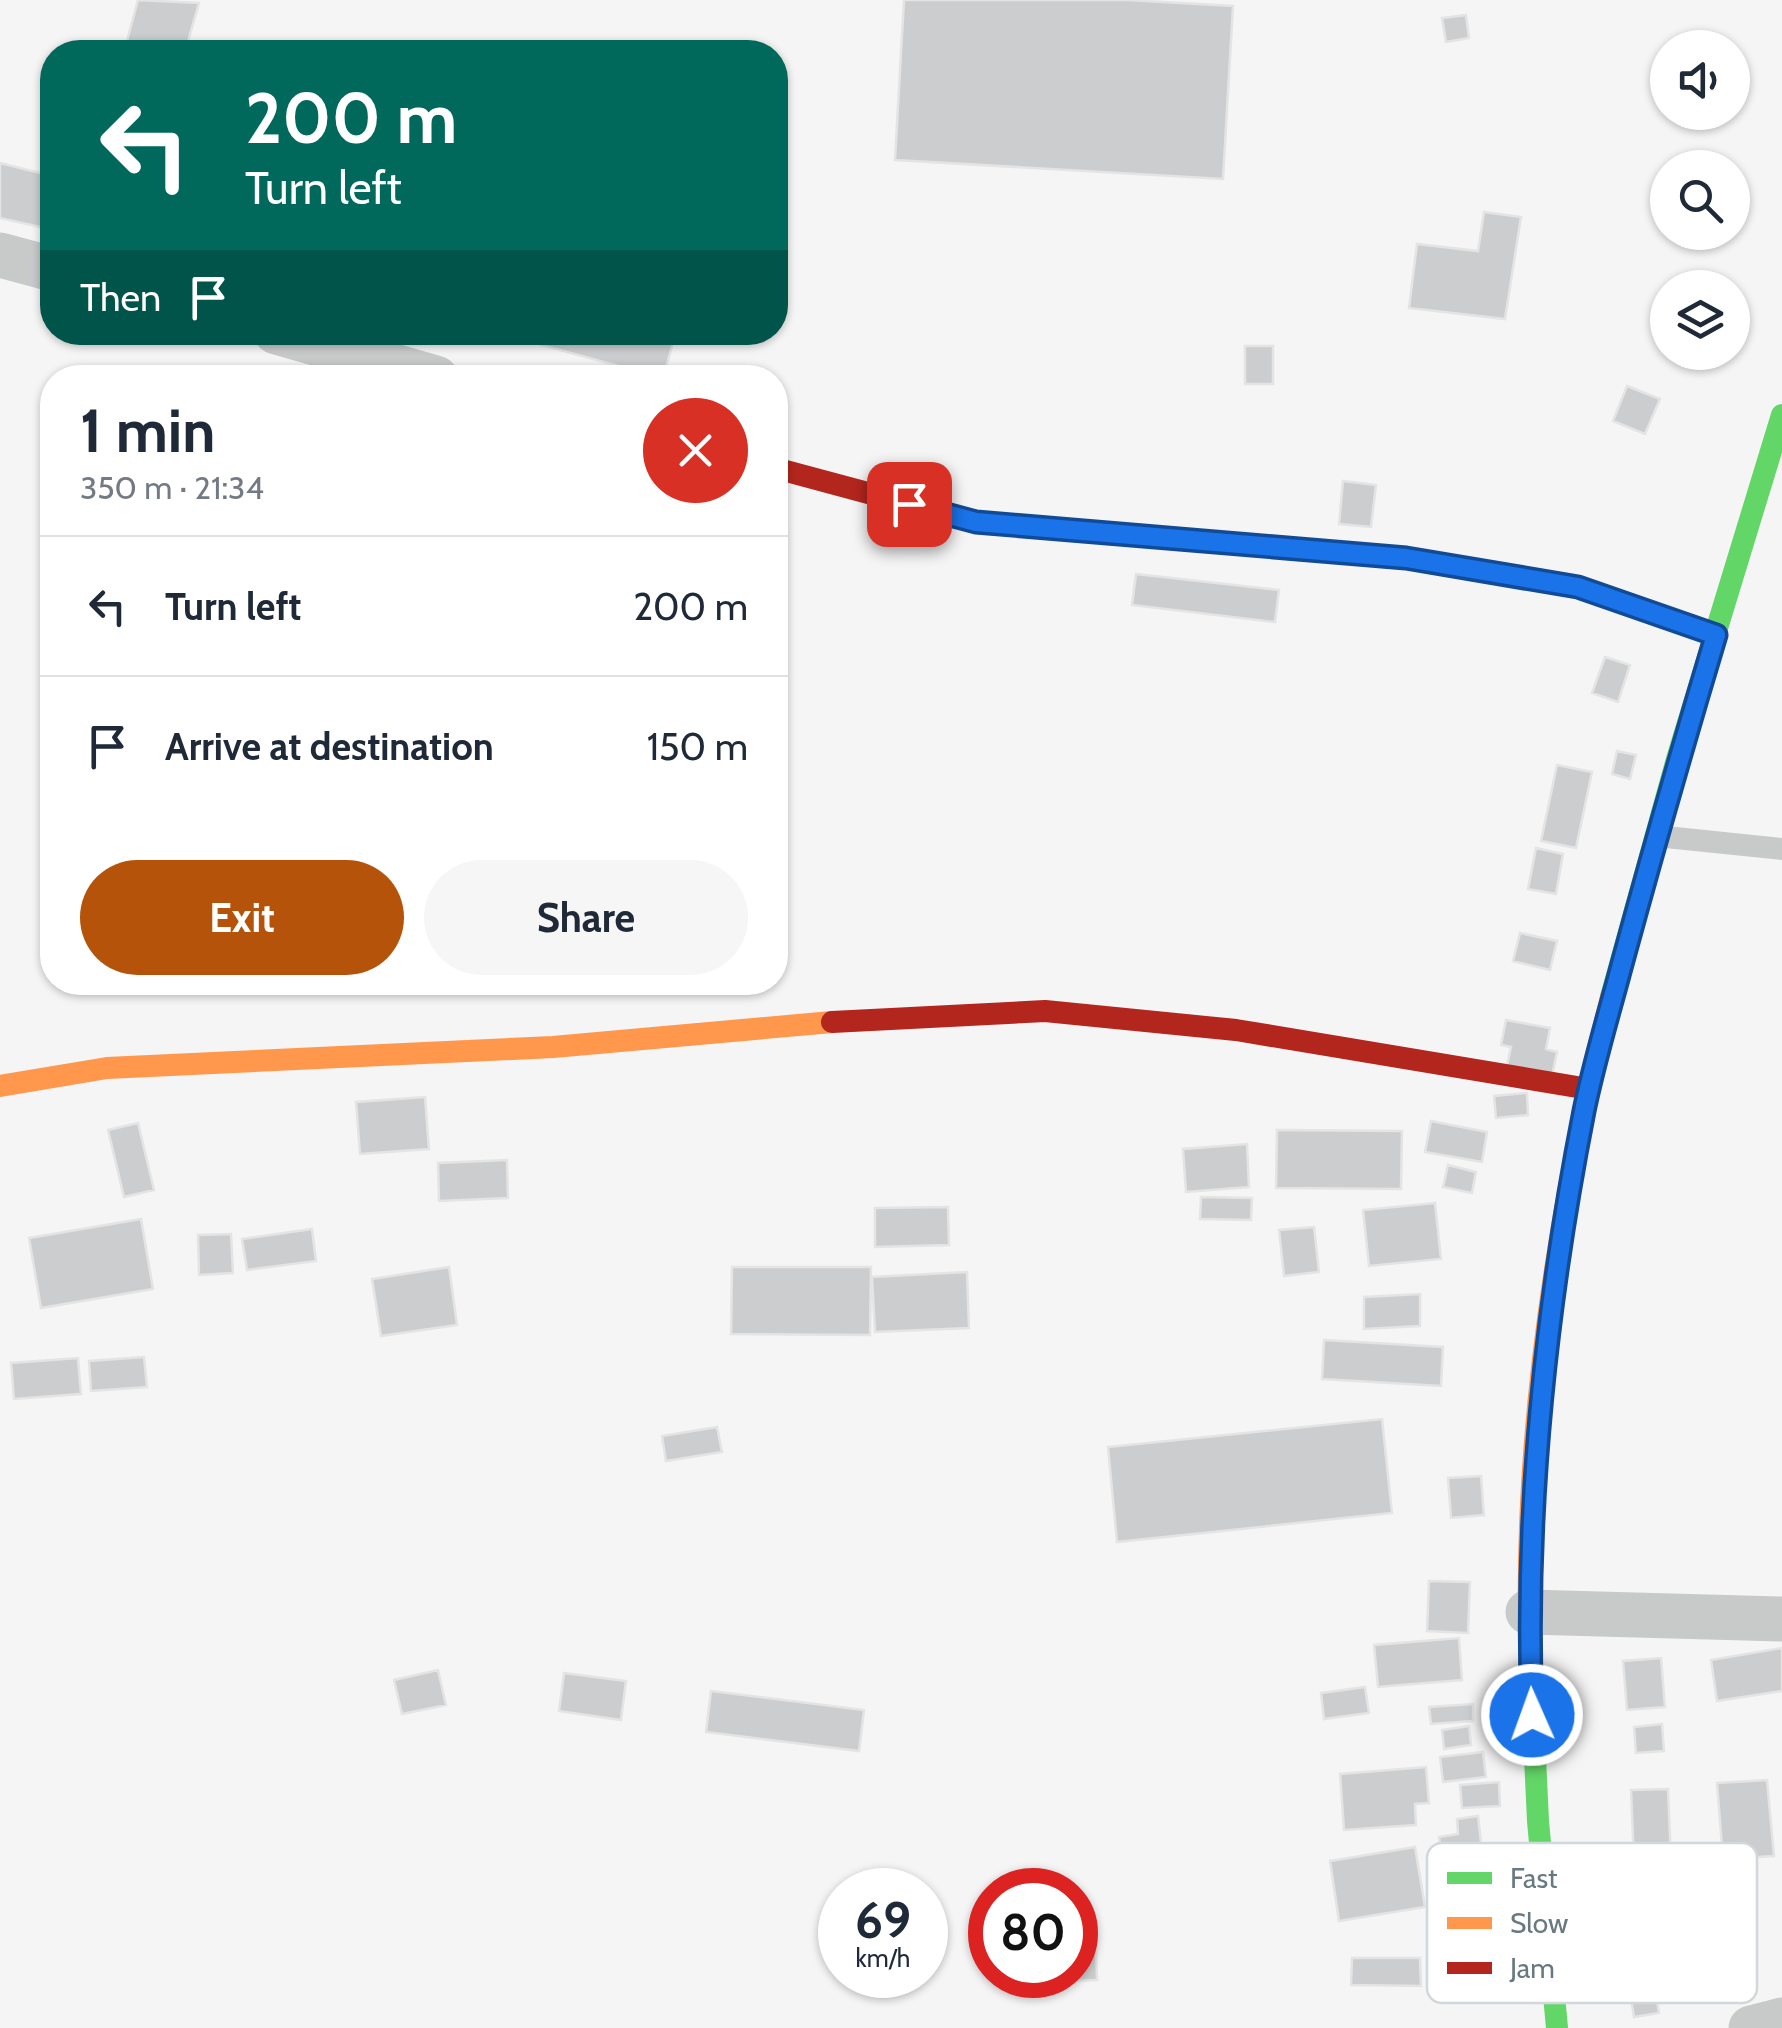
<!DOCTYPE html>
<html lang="en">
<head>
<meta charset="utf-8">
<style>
  body { margin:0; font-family:Cabin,sans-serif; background:#f6f6f7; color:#1f2937; height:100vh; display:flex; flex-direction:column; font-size:38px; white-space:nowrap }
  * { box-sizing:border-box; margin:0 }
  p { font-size:32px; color:#747a83 }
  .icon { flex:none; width:55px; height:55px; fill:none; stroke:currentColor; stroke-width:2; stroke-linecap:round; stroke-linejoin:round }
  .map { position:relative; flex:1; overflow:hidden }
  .side { position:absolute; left:40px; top:365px; width:748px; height:630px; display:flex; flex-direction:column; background:#fff; border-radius:40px; box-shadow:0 2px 8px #0004 }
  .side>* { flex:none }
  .top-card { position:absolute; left:40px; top:40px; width:748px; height:305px; border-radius:40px; box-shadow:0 2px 8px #0004; background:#00695c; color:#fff; overflow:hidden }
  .controls { position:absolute; left:1650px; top:30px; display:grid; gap:20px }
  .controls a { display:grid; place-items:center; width:100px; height:100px; border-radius:50%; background:#fff; box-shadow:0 2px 8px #0004; font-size:50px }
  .speed { position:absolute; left:818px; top:1868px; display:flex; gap:20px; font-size:50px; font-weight:700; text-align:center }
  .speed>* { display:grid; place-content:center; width:130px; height:130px; border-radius:50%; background:#fff; box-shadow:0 2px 8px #0004; line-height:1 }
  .speed small { font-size:25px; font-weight:400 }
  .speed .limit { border:15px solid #d22; background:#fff; color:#111 }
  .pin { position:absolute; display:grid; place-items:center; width:85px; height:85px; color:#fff; margin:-42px; border-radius:20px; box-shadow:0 5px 15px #0006 }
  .me { position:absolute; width:110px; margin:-55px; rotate:358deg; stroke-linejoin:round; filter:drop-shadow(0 0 8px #0008) }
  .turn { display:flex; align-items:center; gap:35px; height:210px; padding:0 40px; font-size:45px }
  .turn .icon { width:130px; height:130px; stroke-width:2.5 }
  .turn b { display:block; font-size:70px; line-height:85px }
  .then { display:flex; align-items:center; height:95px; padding:0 40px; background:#0003; gap:20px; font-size:38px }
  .round { display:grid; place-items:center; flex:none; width:105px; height:105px; border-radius:52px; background:#f6f6f7 }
  .summary { display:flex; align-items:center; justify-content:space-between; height:170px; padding:0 40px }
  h1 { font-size:60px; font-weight:800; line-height:75px }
  .action { display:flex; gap:20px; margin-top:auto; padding:20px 40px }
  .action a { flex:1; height:115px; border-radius:60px; background:#b45309; color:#fff; font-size:40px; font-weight:800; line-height:115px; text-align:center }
  .action a+a { background:#f6f6f7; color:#1f2937 }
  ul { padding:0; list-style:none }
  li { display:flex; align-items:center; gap:30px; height:140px; padding:0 40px; border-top:2px solid #e0e1e3 }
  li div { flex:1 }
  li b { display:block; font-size:38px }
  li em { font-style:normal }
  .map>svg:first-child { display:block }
</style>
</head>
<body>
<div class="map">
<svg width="1782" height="2028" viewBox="0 0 1782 2028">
  <rect width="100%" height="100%" fill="#f5f5f5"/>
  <!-- building -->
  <path fill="#cccdce" stroke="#e4e4e4" stroke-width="2.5" d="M138 0 199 3 185 52H124Z
    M904 0H1128L1233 6 1223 179 895 160Z
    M1466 15 1469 38 1446 42 1442 18Z
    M0 163 52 176V198L45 228 0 218Z
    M1484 212 1521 217 1505 319 1409 308 1417 244 1478 251Z
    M545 332H676L663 378 541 345Z
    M1245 346H1273V384H1245Z
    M1627 386 1660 399 1645 434 1613 421Z
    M1343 481 1376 485 1371 527 1339 524Z
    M1136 574 1279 590 1275 622 1132 605Z
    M1605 657 1630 665 1618 702 1592 693Z
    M1617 751 1636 755 1630 779 1612 774Z
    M1557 765 1592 772 1576 848 1541 841Z
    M1536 848 1563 854 1556 894 1528 889Z
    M1520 933 1557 941 1550 970 1513 961Z
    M1506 1020 1550 1028 1546 1049 1557 1052 1552 1076 1507 1066 1511 1047 1501 1045Z
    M1527 1093 1528 1115 1496 1118 1494 1096Z
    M425 1097 429 1149 360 1154 356 1102Z
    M1431 1121 1487 1132 1482 1162 1425 1152Z
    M138 1123 154 1190 124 1197 108 1130Z
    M1277 1130 1402 1131 1401 1189 1276 1188Z
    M1247 1144 1249 1187 1186 1192 1183 1149Z
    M507 1160 508 1198 439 1201 438 1163Z
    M1448 1165 1476 1172 1472 1193 1443 1187Z
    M1201 1197 1252 1198 1251 1220 1200 1219Z
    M1435 1203 1441 1259 1369 1266 1363 1210Z
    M948 1207 949 1245 875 1247V1208Z
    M141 1219 153 1289 41 1308 29 1238Z
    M1314 1227 1319 1272 1284 1276 1279 1230Z
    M312 1229 316 1261 247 1270 242 1239Z
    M231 1234 233 1273 199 1275 198 1235Z
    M449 1267 457 1325 381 1336 372 1279Z
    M732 1267H871L870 1335 731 1334Z
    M967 1272 969 1328 875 1332 872 1277Z
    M1420 1294V1326L1364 1329V1297Z
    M1324 1340 1443 1347 1441 1386 1322 1379Z
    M144 1357 147 1387 91 1391 89 1361Z
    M78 1358 81 1394 14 1399 11 1363Z
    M1382 1419 1392 1513 1117 1542 1108 1447Z
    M717 1427 722 1452 666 1461 662 1436Z
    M1481 1476 1484 1515 1451 1518 1448 1478Z
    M1429 1581 1470 1582 1468 1633 1427 1631Z
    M1459 1638 1462 1680 1378 1687 1374 1645Z
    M1782 1648V1691L1717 1701 1711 1660Z
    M1661 1658 1665 1707 1627 1710 1623 1661Z
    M438 1670 446 1705 402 1714 394 1680Z
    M564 1673 626 1681 621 1720 559 1711Z
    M1365 1687 1369 1713 1324 1719 1321 1693Z
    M711 1691 864 1710 859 1751 706 1732Z
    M1473 1704V1721L1431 1724 1429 1707Z
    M1662 1724 1664 1751 1636 1753 1634 1727Z
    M1469 1726 1471 1745 1444 1749 1442 1730Z
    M1483 1752 1486 1777 1443 1782 1440 1757Z
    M1426 1767 1429 1803 1415 1804 1416 1825 1344 1830 1340 1774Z
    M1767 1780 1774 1856 1723 1859 1717 1783Z
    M1499 1782 1500 1806 1462 1808 1460 1785Z
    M1668 1789 1671 1860 1634 1862 1631 1790Z
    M1478 1816 1482 1851 1441 1856 1439 1837 1458 1834 1457 1819Z
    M1415 1847 1425 1907 1339 1921 1330 1861Z
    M1096 1942 1097 1980 1069 1981V1975H1075V1943Z
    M1352 1958H1420L1421 1986 1351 1985Z
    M1656 1995 1659 2013 1634 2017 1631 1999Z"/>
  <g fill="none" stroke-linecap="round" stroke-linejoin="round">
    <!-- lane -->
    <path stroke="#c8caca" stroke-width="22" d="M1656 836 1782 849"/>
    <!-- street -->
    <path stroke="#c8caca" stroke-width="45" d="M0 255 52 269
      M276 332 436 378
      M1528 1612 1782 1619
      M1751 2028 1782 2020"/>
    <!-- fast -->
    <path stroke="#63d668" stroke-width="22" d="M1505 575 1578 587 1716 635
      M1611 997 1677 759 1782 415
      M1529 1631 1538 1821 1557 2028"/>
    <!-- slow -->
    <path stroke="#ff974d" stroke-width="22" d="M0 1086 107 1068 553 1047 832 1022
      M1529 1631C1525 1418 1559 1202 1611 997"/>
    <!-- jam -->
    <path stroke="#b3261e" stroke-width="22" d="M775 468 976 522 1406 558 1505 575
      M832 1022 1045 1011 1236 1030 1589 1089"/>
  </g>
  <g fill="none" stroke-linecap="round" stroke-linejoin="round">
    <defs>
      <path id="route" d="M909 504 976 522 1406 558 1578 587 1716 635C1683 745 1652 854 1622 964 1609 1013 1594 1062 1584 1111 1545 1310 1524 1513 1532 1715"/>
    </defs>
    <!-- route casing -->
    <use href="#route" stroke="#114b97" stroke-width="25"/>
    <!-- route -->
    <use href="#route" stroke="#1a73e8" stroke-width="18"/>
  </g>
  <!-- legend -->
  <rect x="1427" y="1843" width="330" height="160" rx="15" fill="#fff" stroke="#d2d7d9" stroke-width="2.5"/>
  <rect x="1447" y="1872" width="45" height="12" fill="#63d668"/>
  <rect x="1447" y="1917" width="45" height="12" fill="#ff974d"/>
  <rect x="1447" y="1962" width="45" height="12" fill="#b3261e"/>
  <g font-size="28" fill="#697981">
    <text x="1510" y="1888">Fast</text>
    <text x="1510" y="1933">Slow</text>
    <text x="1510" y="1978">Jam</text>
  </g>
</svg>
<div class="controls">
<a><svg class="icon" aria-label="sound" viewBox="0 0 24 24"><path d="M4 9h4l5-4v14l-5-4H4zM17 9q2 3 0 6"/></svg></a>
<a><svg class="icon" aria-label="search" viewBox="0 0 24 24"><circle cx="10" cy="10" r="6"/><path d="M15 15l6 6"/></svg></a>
<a><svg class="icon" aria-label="layers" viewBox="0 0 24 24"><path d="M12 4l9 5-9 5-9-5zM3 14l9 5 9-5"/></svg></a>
</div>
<div class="speed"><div>69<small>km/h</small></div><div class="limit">80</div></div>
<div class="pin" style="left:909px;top:504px;background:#d93025"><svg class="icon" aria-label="arrive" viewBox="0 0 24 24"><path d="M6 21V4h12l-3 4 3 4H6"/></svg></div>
<svg class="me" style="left:1532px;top:1715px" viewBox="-20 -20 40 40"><circle r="17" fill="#1a73e8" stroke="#fff" stroke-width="3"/><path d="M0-11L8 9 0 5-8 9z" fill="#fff"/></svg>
<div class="top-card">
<div class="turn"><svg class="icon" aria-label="left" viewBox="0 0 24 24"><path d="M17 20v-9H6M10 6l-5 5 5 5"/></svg><div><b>200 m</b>Turn left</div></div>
<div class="then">Then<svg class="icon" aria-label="arrive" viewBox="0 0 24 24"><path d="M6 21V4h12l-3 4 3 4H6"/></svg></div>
</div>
<section class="side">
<div class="summary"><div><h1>1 min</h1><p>350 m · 21:34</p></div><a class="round" style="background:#d93025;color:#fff"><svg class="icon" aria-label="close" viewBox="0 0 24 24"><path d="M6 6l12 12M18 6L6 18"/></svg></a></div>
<ul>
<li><svg class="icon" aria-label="left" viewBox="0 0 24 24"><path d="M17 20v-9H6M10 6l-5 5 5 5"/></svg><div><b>Turn left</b></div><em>200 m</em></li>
<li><svg class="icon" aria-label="arrive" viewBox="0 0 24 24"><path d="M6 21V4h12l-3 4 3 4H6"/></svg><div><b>Arrive at destination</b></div><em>150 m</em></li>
</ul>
<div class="action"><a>Exit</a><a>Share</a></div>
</section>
</div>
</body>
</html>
